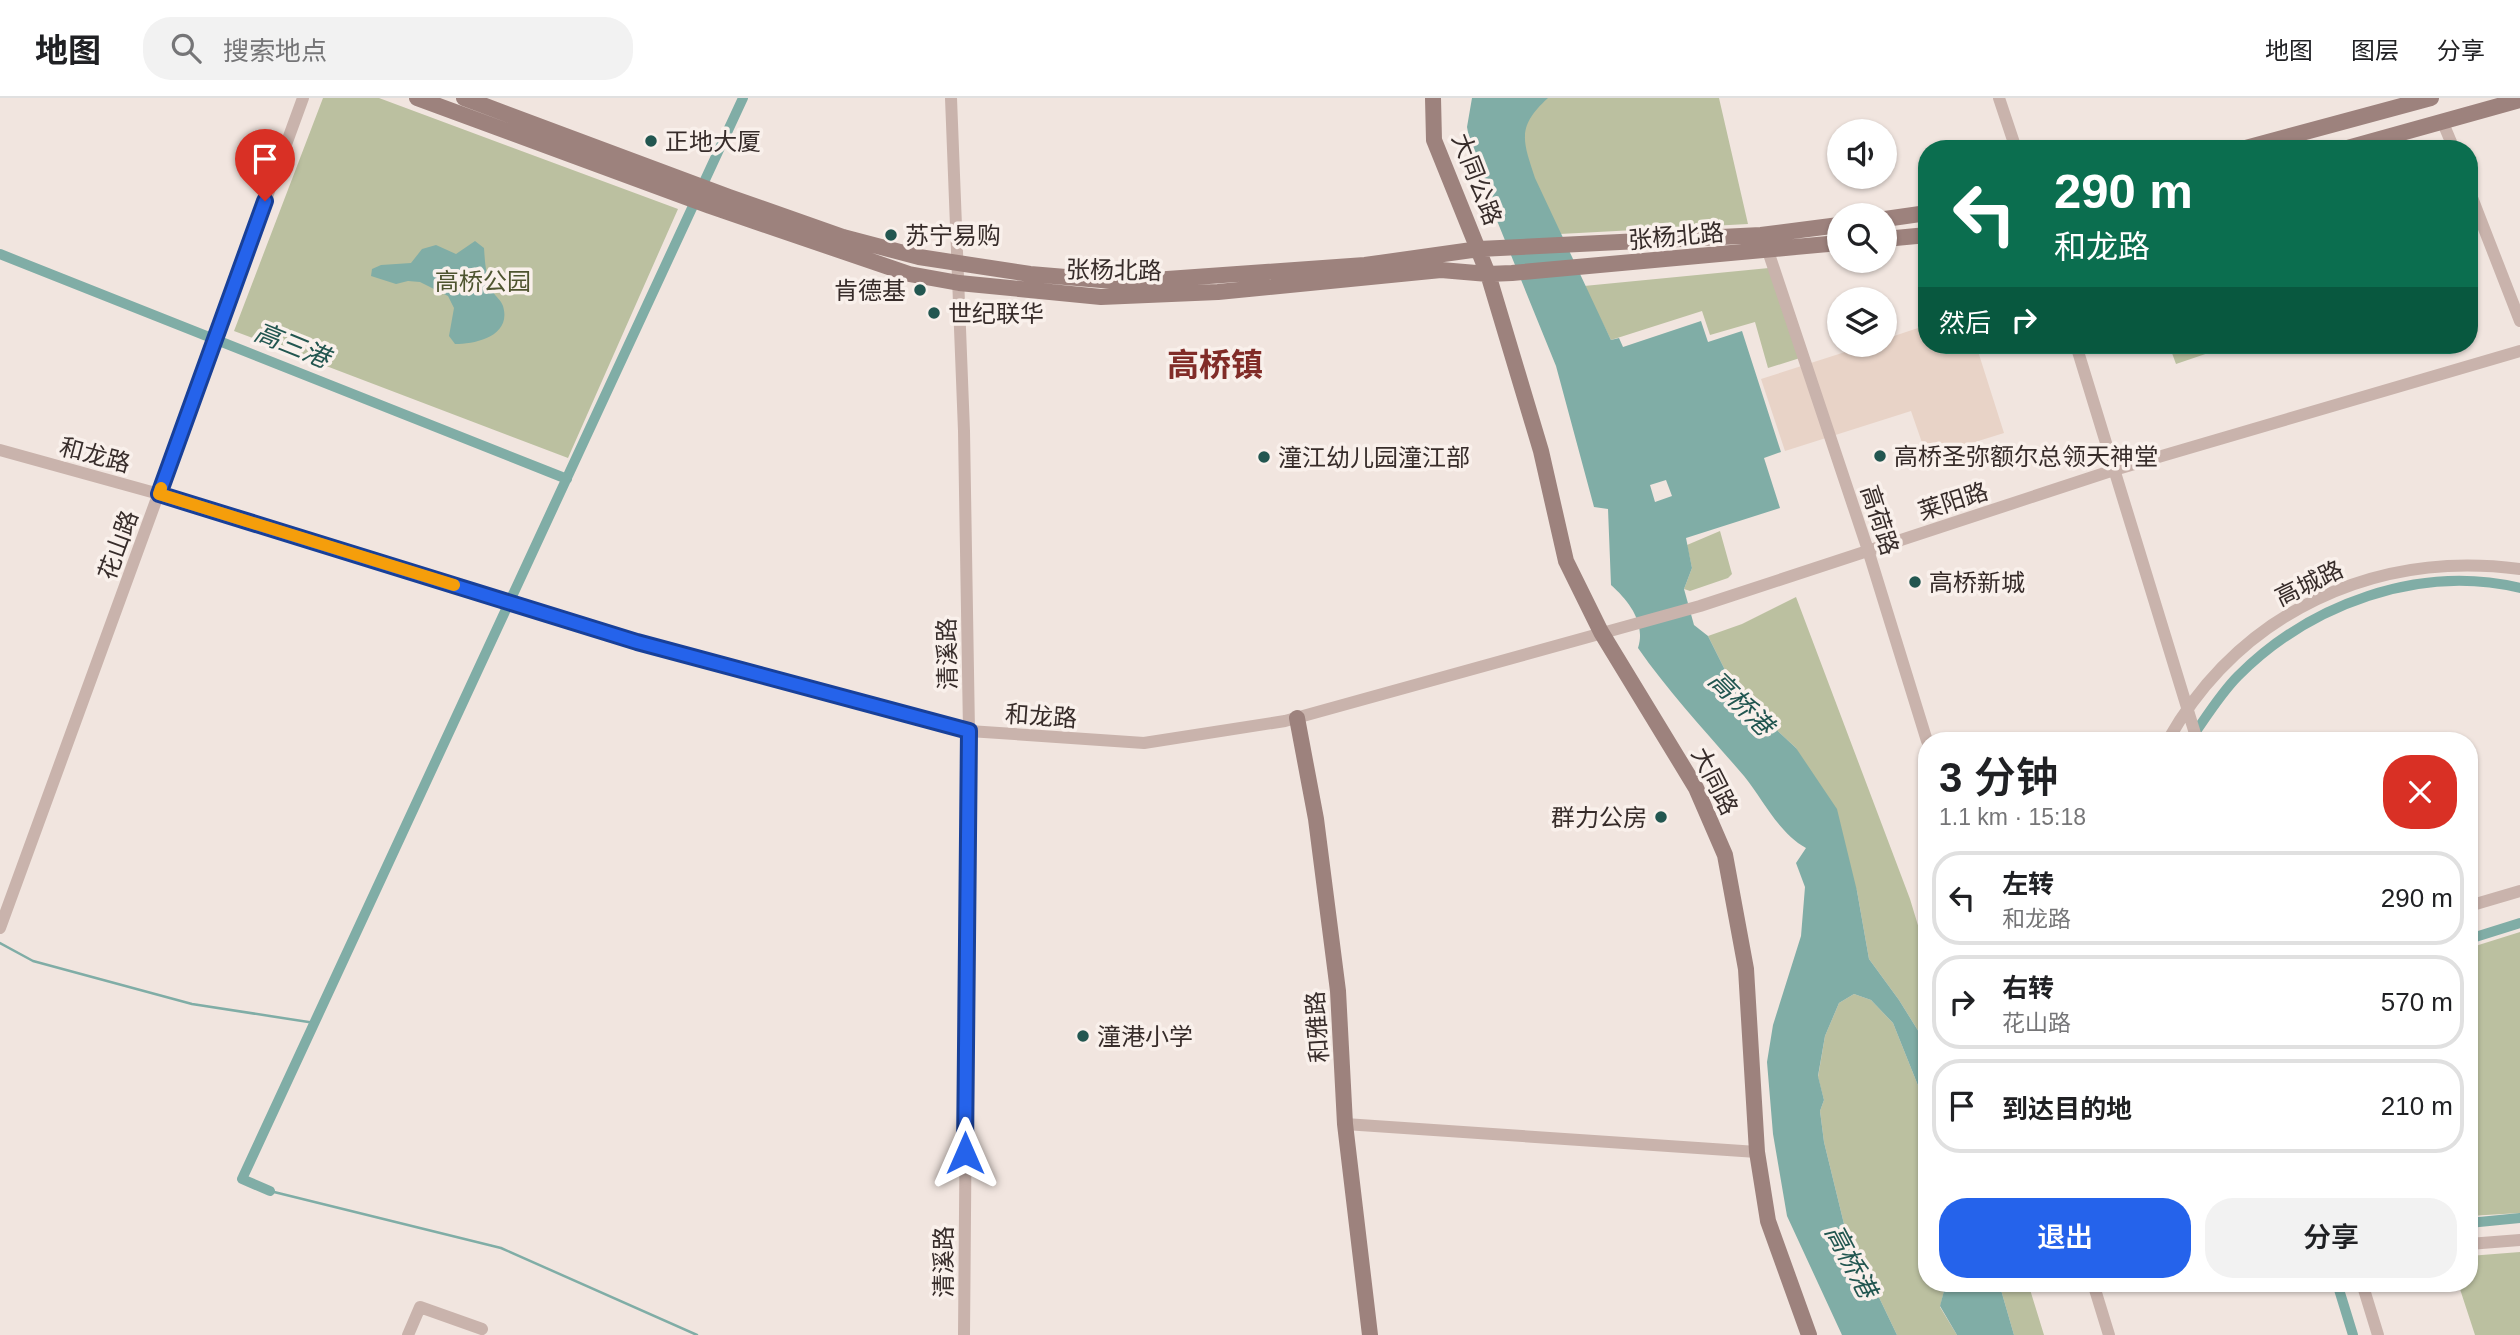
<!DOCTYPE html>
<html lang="zh">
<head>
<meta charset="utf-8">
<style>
  body { margin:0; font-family:Arial,"Noto Sans SC",sans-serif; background:#f2f2f2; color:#202124; height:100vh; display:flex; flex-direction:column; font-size:26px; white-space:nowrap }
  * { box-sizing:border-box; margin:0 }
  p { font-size:23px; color:#757577 }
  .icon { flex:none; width:38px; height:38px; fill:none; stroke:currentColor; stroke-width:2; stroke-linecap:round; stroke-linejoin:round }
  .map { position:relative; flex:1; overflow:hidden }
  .sheet { position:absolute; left:1918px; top:634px; width:560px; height:560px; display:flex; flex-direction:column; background:#fff; border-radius:28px; box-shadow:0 2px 5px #0004 }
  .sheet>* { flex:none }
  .banner { position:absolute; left:1918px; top:42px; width:560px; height:214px; border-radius:28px; box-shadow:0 2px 5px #0004; background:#0b6e4f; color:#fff; overflow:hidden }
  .buttons { position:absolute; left:1827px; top:21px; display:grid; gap:14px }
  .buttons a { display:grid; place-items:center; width:70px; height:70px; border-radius:50%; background:#fff; box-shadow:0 2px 5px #0004; font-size:35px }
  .pin { position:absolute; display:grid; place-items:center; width:60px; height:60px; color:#fff; margin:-72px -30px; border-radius:50% 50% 50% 0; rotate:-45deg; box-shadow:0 0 7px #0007 }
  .pin .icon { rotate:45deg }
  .me { position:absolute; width:77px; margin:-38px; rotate:0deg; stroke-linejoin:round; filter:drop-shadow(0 0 5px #0008) }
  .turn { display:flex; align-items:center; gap:24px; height:147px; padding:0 21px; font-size:32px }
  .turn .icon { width:91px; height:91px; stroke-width:2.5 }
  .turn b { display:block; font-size:49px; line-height:60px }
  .then { display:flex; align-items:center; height:66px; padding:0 21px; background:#0003; gap:14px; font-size:26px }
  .round { display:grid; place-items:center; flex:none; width:74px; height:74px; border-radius:28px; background:#f2f2f2 }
  .head { display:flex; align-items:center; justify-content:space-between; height:119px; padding:0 21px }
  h1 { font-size:42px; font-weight:600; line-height:52px }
  .button { display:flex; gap:14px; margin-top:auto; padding:14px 21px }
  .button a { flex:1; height:80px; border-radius:28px; background:#2563eb; color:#fff; font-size:28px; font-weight:600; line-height:80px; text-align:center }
  .button a+a { background:#f2f2f2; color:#202124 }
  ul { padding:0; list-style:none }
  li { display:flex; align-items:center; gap:21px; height:94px; margin:0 14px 10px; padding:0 7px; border:4px solid #e0e0e0; border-radius:28px }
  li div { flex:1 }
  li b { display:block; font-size:26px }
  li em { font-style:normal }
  header { display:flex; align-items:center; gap:42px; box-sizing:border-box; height:98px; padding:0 35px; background:#fff; border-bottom:2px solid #e0e0e0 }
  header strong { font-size:33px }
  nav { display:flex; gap:38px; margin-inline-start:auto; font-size:24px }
  .search { width:490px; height:63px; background:#f2f2f2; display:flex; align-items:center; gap:18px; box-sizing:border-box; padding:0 24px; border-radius:28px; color:#757577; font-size:26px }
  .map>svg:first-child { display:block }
</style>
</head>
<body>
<header>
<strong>地图</strong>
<div class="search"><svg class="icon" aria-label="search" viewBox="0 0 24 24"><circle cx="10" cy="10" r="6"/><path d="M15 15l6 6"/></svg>搜索地点</div>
<nav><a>地图</a><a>图层</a><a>分享</a></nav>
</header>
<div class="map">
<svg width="2520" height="1237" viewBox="0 0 2520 1237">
  <rect width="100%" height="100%" fill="#f1e5df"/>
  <!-- green -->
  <path fill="#bbc0a0" d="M323 0H379L678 111 568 360 234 233Z
    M1528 0H1719L1748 126 1541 137 1518 11Z
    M1769 170 1800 260 1768 270 1755 224 1710 237 1702 213 1611 242 1584 188Z
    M2169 247H2226V249L2176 266Z
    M1720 433 1732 476 1728 480 1690 493 1684 491 1692 470 1687 447Z
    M1796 499 1910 801 1927 857V947L1899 902 1869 861 1857 793 1796 650 1736 594 1708 538 1742 526Z
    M2520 834V1115L2469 1118V850Z
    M1854 896 1871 902 1893 925 1927 1010V1185H1946L1940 1209 1957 1237H1897L1844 1126 1824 1044 1820 1013 1824 1002 1818 979 1825 938 1839 905Z
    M2520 1154V1237H2475L2458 1185H2469V1158Z
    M1999 1185H2028L2044 1237H2014Z"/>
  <!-- plaza -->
  <path fill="#e8d3c7" d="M1927 227V247H1976L2004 335 1927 359 1911 313 1785 353 1761 281 1867 247H1885V241Z"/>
  <!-- water -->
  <path fill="#80ada6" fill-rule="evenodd" d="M1472 0H1548C1516 29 1523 43 1535 80L1611 242 1619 240 1623 249 1701 223 1708 244 1742 233 1781 354 1764 360 1780 410 1686 440 1692 470 1684 491 1694 527 1708 538 1736 594 1796 650 1837 711 1857 793 1869 861 1899 902 1927 947V1010L1893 925 1871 902 1854 896 1839 905 1825 938 1818 978 1824 1002 1820 1013 1824 1044 1844 1126 1897 1237H1842L1787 1118 1773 1036 1767 964 1773 927 1801 838 1805 789 1796 765 1806 750C1778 734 1764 703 1744 678 1708 636 1670 596 1638 550 1646 525 1629 503 1611 487L1608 411 1594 409 1556 268 1474 66 1467 29ZM1666 382 1672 398 1655 404 1650 387Z
    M475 143 484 150C485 165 486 181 493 194 496 199 501 202 503 208 512 238 476 246 455 246L449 238 454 210 448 198 420 184 408 183 396 186 371 178 372 171 381 167 411 165 422 151 436 147 456 156Z
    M1946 1185H1999L2014 1237H1957L1940 1208Z"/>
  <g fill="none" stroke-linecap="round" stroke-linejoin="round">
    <!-- stream -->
    <path stroke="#80ada6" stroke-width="2.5" d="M0 845 33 863 192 906 315 925
      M270 1093 501 1150 697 1237"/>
    <!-- canal -->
    <path stroke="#80ada6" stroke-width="10" d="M0 156 567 381
      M2190 642C2205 621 2220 596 2238 578 2310 506 2419 466 2520 490
      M2469 841 2520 825
      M270 1093 242 1081 743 0
      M2469 1125 2520 1120
      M2337 1185 2353 1237"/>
    <!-- street -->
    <path stroke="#c9b3ac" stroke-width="12" d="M951 0 964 333 969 633 964 1237
      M1999 0 2016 51
      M2443 25 2454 51
      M2469 92 2520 223
      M1765 144 1868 452 1927 643
      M2076 247 2197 642
      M0 352 159 396 637 544 946 629 969 633 1144 645 1285 623 1700 508 2114 372 2520 253
      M2168 642C2241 514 2374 452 2520 471
      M2469 808 2520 793
      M0 830 303 0
      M1345 1026 1757 1054
      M2469 1146 2520 1142
      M2093 1185 2109 1237
      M2362 1185 2378 1237
      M408 1237 420 1209 482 1231"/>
    <!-- secondary -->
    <path stroke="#9d827d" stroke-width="16" d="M417 0 710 108 909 176 959 185 1101 199 1218 194 1441 172 1488 176 1512 175 1839 145
      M464 0 729 99 843 139 919 159 1030 176 1125 184 1365 167 1479 151 1761 137 1839 127
      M1433 0 1434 42 1488 176 1541 353 1566 463 1601 534 1696 690 1725 757 1746 871 1757 1054 1768 1123 1809 1237
      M2242 51 2431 0
      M2344 51 2520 2
      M1885 121 1927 115
      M1885 141 1927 137
      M1297 620 1316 721 1338 893 1345 1026 1370 1237"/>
  </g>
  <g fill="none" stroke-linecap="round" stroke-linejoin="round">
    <defs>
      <path id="route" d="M265 103 159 396 637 544 969 633 965 1055"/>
    </defs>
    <!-- route casing -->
    <use href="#route" stroke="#184099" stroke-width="18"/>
    <!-- route -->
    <use href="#route" stroke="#2563eb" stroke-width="12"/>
    <!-- slow -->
    <path stroke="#f59e0b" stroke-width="12" d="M161 390 159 396 454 487"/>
  </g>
  <!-- markers -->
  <g fill="#225650" stroke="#f9f0eb" stroke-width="2.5">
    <circle cx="651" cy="43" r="7"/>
    <circle cx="891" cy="137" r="7"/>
    <circle cx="920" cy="192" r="7"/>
    <circle cx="934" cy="215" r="7"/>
    <circle cx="1880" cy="358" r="7"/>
    <circle cx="1264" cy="359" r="7"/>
    <circle cx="1915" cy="484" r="7"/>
    <circle cx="1661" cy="719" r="7"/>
    <circle cx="1083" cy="938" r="7"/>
  </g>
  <g text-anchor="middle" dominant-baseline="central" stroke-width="7" stroke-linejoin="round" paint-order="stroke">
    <!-- poi labels -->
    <g font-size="24" fill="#372c2a" stroke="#f9f0eb" text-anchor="start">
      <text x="665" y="43">正地大厦</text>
      <text x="905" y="137">苏宁易购</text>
      <text x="906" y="192" text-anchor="end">肯德基</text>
      <text x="948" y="215">世纪联华</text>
      <text x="1894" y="358">高桥圣弥额尔总领天神堂</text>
      <text x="1278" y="359">潼江幼儿园潼江部</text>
      <text x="1929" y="484">高桥新城</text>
      <text x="1647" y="719" text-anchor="end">群力公房</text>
      <text x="1097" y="938">潼港小学</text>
    </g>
    <!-- street labels -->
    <g font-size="24" fill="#372c2a" stroke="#f9f0eb">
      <text transform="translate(1477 81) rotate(69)">大同公路</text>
      <text transform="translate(1676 138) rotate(-5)">张杨北路</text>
      <text transform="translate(1114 172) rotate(1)">张杨北路</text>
      <text transform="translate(95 357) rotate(15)">和龙路</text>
      <text transform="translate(1953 403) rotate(-18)">莱阳路</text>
      <text transform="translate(1880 422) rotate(72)">高荷路</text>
      <text transform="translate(118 447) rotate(-70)">花山路</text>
      <text transform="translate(2309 485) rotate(-26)">高城路</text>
      <text transform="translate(947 556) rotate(-91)">清溪路</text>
      <text transform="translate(1041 618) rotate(4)">和龙路</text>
      <text transform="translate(1715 683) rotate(63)">大同路</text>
      <text transform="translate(1317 929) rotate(-94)">和雅路</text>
      <text transform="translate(943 1164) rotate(-90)">清溪路</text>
    </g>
    <!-- park labels -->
    <g font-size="24" fill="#4e542f" stroke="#f9f0eb">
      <text x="483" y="183">高桥公园</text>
    </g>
    <!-- water labels -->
    <g font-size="26" font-style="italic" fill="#225650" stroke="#f9f0eb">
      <text transform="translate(292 247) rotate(22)">高三港</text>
      <text transform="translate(1741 605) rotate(45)">高桥港</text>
      <text transform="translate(1851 1163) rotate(62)">高桥港</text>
    </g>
    <!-- district labels -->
    <g font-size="32" font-weight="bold" fill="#812c28" stroke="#f9f0eb">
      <text x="1215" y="267">高桥镇</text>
    </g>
  </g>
</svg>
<div class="buttons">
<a><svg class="icon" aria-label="sound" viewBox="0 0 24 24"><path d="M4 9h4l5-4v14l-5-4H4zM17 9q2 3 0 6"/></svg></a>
<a><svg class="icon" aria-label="search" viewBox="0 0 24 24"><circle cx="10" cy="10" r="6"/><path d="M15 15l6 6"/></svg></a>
<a><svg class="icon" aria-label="layers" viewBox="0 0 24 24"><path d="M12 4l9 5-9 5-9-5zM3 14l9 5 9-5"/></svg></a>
</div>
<div class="pin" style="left:265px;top:103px;background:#d93025"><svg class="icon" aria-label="arrive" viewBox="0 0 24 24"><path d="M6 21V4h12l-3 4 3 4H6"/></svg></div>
<svg class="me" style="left:965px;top:1055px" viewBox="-20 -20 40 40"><path d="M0-17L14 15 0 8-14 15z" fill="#2563eb" stroke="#fff" stroke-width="4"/></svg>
<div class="banner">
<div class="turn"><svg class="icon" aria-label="left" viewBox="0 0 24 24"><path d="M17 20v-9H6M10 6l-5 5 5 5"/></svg><div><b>290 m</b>和龙路</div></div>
<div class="then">然后<svg class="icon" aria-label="right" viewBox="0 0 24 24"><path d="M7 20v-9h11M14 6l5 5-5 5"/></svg></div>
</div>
<section class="sheet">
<div class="head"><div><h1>3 分钟</h1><p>1.1 km · 15:18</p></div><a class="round" style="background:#d93025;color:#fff"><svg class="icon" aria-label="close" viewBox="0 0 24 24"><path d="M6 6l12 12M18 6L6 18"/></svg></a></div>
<ul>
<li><svg class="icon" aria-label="left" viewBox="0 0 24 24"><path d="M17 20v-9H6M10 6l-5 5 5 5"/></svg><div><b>左转</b><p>和龙路</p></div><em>290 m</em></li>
<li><svg class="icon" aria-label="right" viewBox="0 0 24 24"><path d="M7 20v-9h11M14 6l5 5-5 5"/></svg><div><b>右转</b><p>花山路</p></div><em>570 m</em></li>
<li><svg class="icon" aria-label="arrive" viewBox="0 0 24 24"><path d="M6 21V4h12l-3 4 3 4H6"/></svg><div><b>到达目的地</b></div><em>210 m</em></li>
</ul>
<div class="button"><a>退出</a><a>分享</a></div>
</section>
</div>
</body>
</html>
